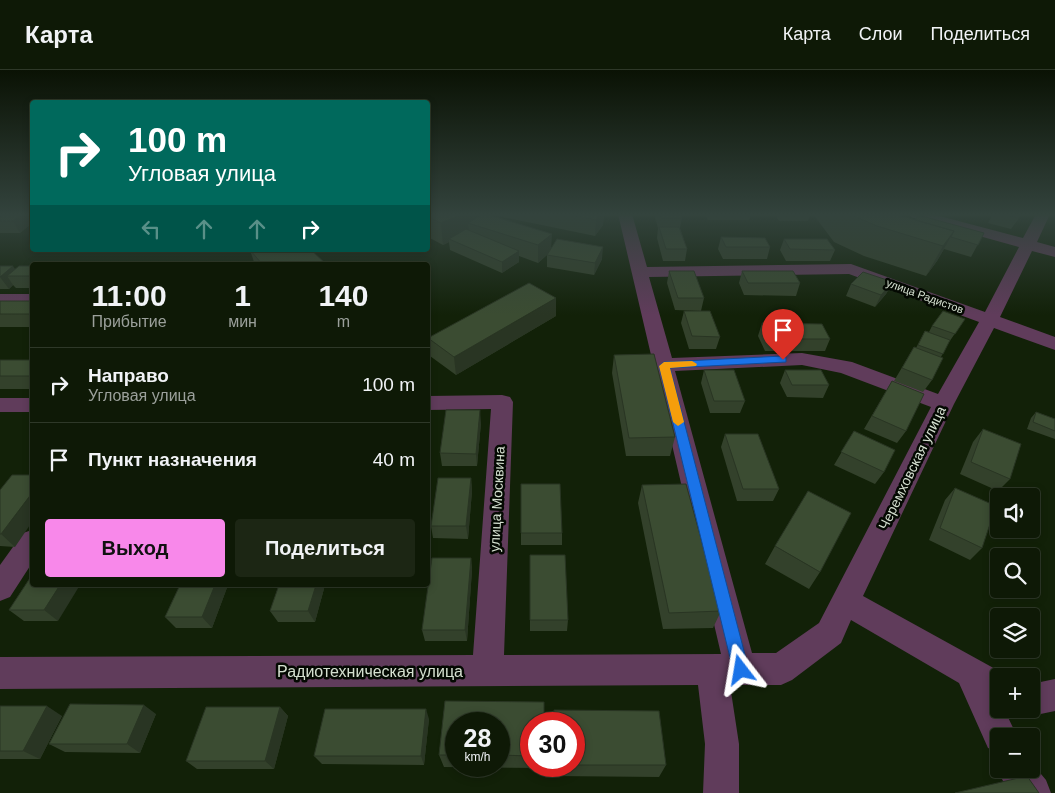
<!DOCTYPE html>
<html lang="ru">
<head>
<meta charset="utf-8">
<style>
  body { margin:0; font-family:Helvetica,sans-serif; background:#1c2614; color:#f1f3f6; height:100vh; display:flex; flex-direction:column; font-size:19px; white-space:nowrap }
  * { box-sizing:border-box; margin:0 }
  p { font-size:16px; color:#9ba09b }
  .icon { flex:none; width:28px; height:28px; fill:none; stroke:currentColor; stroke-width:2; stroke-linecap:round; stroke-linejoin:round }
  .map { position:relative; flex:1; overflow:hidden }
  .side { position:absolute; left:30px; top:192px; width:400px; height:325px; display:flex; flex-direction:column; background:#0e1906; border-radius:5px; box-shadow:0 2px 8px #0003,0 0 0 1px #2e3828 }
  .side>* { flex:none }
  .banner { position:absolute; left:30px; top:30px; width:400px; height:152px; border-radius:5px; box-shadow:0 2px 8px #0003,0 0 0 1px #2e3828; background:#00695c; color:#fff; overflow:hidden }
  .tools { position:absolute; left:990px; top:418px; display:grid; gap:10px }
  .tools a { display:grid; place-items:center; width:50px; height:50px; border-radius:5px; background:#0e1906; box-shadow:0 2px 8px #0003,0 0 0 1px #2e3828; font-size:25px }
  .speed { position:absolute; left:445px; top:642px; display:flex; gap:10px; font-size:25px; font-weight:700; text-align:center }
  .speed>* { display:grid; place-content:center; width:65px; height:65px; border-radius:50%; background:#0e1906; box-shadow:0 2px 8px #0003,0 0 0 1px #2e3828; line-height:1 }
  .speed small { font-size:12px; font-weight:400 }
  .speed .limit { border:8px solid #d22; background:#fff; color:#111 }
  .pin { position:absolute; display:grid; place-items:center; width:42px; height:42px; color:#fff; margin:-51px -21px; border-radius:50% 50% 50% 0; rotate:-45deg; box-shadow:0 0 5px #0007 }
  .pin .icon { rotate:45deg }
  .me { position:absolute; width:55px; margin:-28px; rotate:346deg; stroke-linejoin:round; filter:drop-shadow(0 0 4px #0008) }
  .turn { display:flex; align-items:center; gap:18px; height:105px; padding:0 15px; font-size:22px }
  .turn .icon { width:65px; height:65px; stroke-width:2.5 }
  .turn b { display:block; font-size:35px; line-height:42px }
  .lanes { display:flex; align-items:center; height:48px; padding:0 15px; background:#0003; justify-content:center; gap:25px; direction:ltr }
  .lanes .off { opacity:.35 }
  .eta { display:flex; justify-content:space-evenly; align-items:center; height:85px; text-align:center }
  .eta b { font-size:30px; font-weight:600; line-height:35px }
  .cta { display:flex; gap:10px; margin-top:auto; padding:10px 15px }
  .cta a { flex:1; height:58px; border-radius:5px; background:#f888ea; color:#111; font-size:20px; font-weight:600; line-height:58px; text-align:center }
  .cta a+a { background:#1c2614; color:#f1f3f6 }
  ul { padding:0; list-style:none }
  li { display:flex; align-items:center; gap:15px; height:75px; padding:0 15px; border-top:1px solid #2e3828 }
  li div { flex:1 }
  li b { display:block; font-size:19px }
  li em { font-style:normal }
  header { display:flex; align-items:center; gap:30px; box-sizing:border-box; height:70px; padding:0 25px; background:#0e1906; border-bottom:1px solid #2e3828 }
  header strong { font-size:24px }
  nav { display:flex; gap:28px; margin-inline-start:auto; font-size:18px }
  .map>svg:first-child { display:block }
</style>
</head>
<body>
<header>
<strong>Карта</strong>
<nav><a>Карта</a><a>Слои</a><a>Поделиться</a></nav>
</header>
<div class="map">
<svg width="1055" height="723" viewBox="0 0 1055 723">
  <rect width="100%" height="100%" fill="#122108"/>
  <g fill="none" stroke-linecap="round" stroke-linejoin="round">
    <!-- minor -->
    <path fill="#603c5b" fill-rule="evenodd" d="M618 144H632L647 197 851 194 985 242 1019 177 911 147 909 144H932L1023 168 1036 144H1050L1037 172 1055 177V187L1032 181 1000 247 1055 267V280L994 258 954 334 863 526 1008 606H999V639H1004L1017 666H999V682L988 678 959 613 851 550 841 573 792 610 781 615H730L739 674V723H703L705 674 698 615 0 619V587L473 585 491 339 428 340V326L502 325 510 327 513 332 504 585 721 584ZM849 204 979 252 938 324 852 292 802 283 672 288 649 207ZM802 295 841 303 931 337 819 553 776 583H752L675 301Z
      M0 224H32V234H0Z
      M0 328H32V342H0Z
      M32 460V493L10 527 0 531V495L23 463Z
      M1055 609V641L1031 646 1020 641 1018 639H1031V614Z
      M1031 692 1046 710 1051 723H1011L1003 711 997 699 999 696V699H1031Z"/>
  </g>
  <!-- wall -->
  <path fill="#33412b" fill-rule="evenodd" d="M0 144H32V153L20 163H0Z
    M428 144H476V148L552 178 602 189 594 205 547 197V185L538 193 519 186V192L502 203 450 180 449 172 443 175 428 167Z
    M488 144H604L603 155 595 166Z
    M654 144H680L682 148 680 158 687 179 685 191H663L657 168 658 158Z
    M705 144H751L749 150H708Z
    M775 144H811L808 151H779Z
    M813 144H895L915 150 984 163 971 187 944 179 937 191 926 206 864 186 834 172Z
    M993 144H1022L1011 159 988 153Z
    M721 167 770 177 767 189H723L718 179Z
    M784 169 835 180 830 191H786L780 180Z
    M250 180 327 195H255Z
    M0 196 15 199 32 196V218H16L13 215 9 219H0Z
    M669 201 704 228 701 241 675 240 667 213Z
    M742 201 800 213 796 226 744 225 739 213Z
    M893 212 886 224 875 237 846 226 851 214Z
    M0 231H32V257H0Z
    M684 241 720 267 716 279H689L681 253Z
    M556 246 456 305 430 286 428 268Z
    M965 249 947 275 941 287 932 310 923 322 894 311 914 277 916 278 925 261 929 262 932 256Z
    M762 253 830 269 825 281H765L758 266Z
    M614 285 675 367 670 386H626L612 303Z
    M0 290H32V319H0Z
    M704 300 745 331 740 343H710L701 313Z
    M785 300 829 315 823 328 787 327 780 313Z
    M892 311 906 361 897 373 864 359Z
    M1036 342 1055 349V369L1027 359 1031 348Z
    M481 353 477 396H442L440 383Z
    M983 359 1010 409 998 421 960 404 973 372Z
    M854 361 884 402 875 414 834 395Z
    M725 364 779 419 773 431H737L721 377Z
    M471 408 472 421 468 469 433 468 431 456Z
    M642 415 721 541 713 558 663 559 638 433Z
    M955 418 982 478 970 490 929 470 945 430Z
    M0 420 15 477 0 476Z
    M521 463H562V475H521Z
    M775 476 820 502 809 519 765 494Z
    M530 485 568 550 567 561H530Z
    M471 488 472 500 467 571H425L422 560Z
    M32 505 58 551H24L9 540Z
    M180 515H228L212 558H176L165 547Z
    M279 515H325L315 552H278L270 541Z
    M445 631 544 632V654H531V696H544V698L444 697 439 685ZM456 654H499V696H456Z
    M0 636 62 646 40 689H0Z
    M280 637 288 646 274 699H197L186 691Z
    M554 640 666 695 659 707 553 706V696H574V654H552Z
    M156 644 140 683 65 682 49 674Z
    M429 649 424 695 322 694 314 686Z"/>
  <!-- shaded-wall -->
  <path fill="#293523" d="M23 144H32V153L20 163 13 151Z
    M462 144H476L477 156 468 153 469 163 449 169V172L443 175 441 153Z
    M600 144H604L603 155 595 166 596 150Z
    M954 161 937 191 926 206 943 176Z
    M552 164 551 181 538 193V175Z
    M603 177 602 189 594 205 595 193Z
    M519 181V192L502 203V192Z
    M13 196 20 206H7L13 215 9 219 0 207Z
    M893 212 886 224 875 237 881 225Z
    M556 228V246L456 305 454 287Z
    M32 241V250L29 244Z
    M480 340 481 353 477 396 476 384Z
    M471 408 472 421 468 469 466 456Z
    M32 423V452L15 477 1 464Z
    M471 488 472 500 467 571 465 560Z
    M60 515H80L58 551 44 540Z
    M215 515H228L212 558 202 547Z
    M316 515H325L315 552 308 541Z
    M144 635 156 644 140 683 127 674Z
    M47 636 62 646 40 689 23 681Z
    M280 637 288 646 274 699 265 691Z
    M426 639 429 649 424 695 421 686Z"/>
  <!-- building -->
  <path fill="#3b4c32" stroke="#293523" d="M0 144H23L13 151H0Z
    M428 144H462L441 153 428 147Z
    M482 144H486L552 164 538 175 468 153Z
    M568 144H600L596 150Z
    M659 144H680L682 148H661Z
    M849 144H895L954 161 943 176 877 156Z
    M1003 144H1021L1018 148Z
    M918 145 984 163 978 175 951 167 954 161 915 150Z
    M659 157H679L687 179H666Z
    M466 159 519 181 502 192 449 169Z
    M721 167 765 168 770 177H726Z
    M557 169 603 177 595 193 547 185Z
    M784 169H827L835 180 790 179Z
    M250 180H311L327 195H263Z
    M0 196H13L0 207Z
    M19 196H32V206H7Z
    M669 201H694L704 228H678Z
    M742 201H793L800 213H748Z
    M863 202 893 212 881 225 851 214Z
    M529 213 556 228 454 287 428 268Z
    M0 231H32V241L29 244H0Z
    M684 241H710L720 267 692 266Z
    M943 241 965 249 955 264 932 256Z
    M762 253 822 254 830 269H769Z
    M925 261 950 270 943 284 918 275Z
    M914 277 943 288 932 310 902 298Z
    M654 284 675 367 629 368 614 285Z
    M0 290H32V306H0Z
    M704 300H734L745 331H714Z
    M785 300H821L829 315H792Z
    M892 311 924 324 906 361 872 346Z
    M446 340H480L476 384 440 383Z
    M1036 342 1055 349V361L1033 352Z
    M983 359 1021 374 1010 409 971 392Z
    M854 361 895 380 884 402 841 382Z
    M725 364H758L779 419H743Z
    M12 405H32V423L1 464H0V420Z
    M438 408H471L466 456H431Z
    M521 414H560L562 463H521Z
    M686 414 721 541 669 543 642 415Z
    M955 418 996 436 982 478 940 458Z
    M808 421 851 443 820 502 775 476Z
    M530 485H565L568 550H530Z
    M432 488H471L465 560H422Z
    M32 505V515H60L44 540H9Z
    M180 515H215L202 547H165Z
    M279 515H316L308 541H270Z
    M445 631 544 632V654H531V686L499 685V654H456V685H439Z
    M70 634 144 635 127 674H49Z
    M0 636H47L23 681H0Z
    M206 637H280L265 691H186Z
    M325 639H426L421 686H314Z
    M554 640 659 641 666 695H574V654H554Z
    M1027 706 1039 723H955Z"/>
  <!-- sky -->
  <linearGradient id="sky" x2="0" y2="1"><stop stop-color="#0a1204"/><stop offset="0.59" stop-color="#33433d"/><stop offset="1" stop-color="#33433d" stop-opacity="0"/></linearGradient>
  <rect width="1055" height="245" fill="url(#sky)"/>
  <!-- route -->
  <path fill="#1a73e8" stroke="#114b97" d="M783 286 786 287V292L670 298 749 600 746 605 741 607 735 605 733 600 659 296 664 292Z"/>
  <!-- slow -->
  <path fill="#f59e0b" d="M692 291 697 294 696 296 670 298 684 352 678 356 673 352 659 296 664 292Z"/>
  <g text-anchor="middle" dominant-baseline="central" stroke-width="5" stroke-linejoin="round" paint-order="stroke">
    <!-- far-street labels -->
    <g font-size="11" fill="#d5e0d0" stroke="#040902">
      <text transform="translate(925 226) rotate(20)">улица Радистов</text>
    </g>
    <!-- street labels -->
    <g font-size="14" fill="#d5e0d0" stroke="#040902">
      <text transform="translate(912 398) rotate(-64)">Черемховская улица</text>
      <text transform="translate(497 429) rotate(-87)">улица Москвина</text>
    </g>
    <!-- near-street labels -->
    <g font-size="16" fill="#d5e0d0" stroke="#040902">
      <text x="370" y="601">Радиотехническая улица</text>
    </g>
  </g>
</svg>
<div class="tools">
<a><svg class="icon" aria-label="sound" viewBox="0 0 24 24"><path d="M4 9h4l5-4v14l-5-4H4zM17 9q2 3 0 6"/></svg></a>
<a><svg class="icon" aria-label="search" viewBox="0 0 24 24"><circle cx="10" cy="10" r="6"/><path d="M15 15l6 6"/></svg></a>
<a><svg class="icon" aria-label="layers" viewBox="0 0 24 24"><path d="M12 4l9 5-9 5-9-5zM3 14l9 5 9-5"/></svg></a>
<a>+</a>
<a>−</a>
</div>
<div class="speed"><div>28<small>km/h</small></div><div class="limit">30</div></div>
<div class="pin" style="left:783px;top:290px;background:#d93025"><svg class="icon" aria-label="arrive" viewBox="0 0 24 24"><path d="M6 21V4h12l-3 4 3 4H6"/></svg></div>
<svg class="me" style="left:741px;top:600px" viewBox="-20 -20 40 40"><path d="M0-17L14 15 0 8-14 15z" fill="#1a73e8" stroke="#fff" stroke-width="4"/></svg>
<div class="banner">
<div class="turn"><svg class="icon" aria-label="right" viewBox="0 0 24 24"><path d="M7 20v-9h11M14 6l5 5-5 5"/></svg><div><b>100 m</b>Угловая улица</div></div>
<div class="lanes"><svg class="icon off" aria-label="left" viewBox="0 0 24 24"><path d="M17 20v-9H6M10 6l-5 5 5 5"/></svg><svg class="icon off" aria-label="ahead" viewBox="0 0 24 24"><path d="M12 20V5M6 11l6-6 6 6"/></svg><svg class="icon off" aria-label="ahead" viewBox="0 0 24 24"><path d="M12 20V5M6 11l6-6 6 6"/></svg><svg class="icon" aria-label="right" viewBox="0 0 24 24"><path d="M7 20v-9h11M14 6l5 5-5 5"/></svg></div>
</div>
<section class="side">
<div class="eta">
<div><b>11:00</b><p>Прибытие</p></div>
<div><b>1</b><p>мин</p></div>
<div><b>140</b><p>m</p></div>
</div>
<ul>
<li><svg class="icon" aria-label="right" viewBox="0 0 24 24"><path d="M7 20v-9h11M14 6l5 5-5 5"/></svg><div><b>Направо</b><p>Угловая улица</p></div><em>100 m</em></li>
<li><svg class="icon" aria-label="arrive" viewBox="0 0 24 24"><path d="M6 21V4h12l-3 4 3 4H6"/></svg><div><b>Пункт назначения</b></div><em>40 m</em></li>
</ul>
<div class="cta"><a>Выход</a><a>Поделиться</a></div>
</section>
</div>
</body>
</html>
